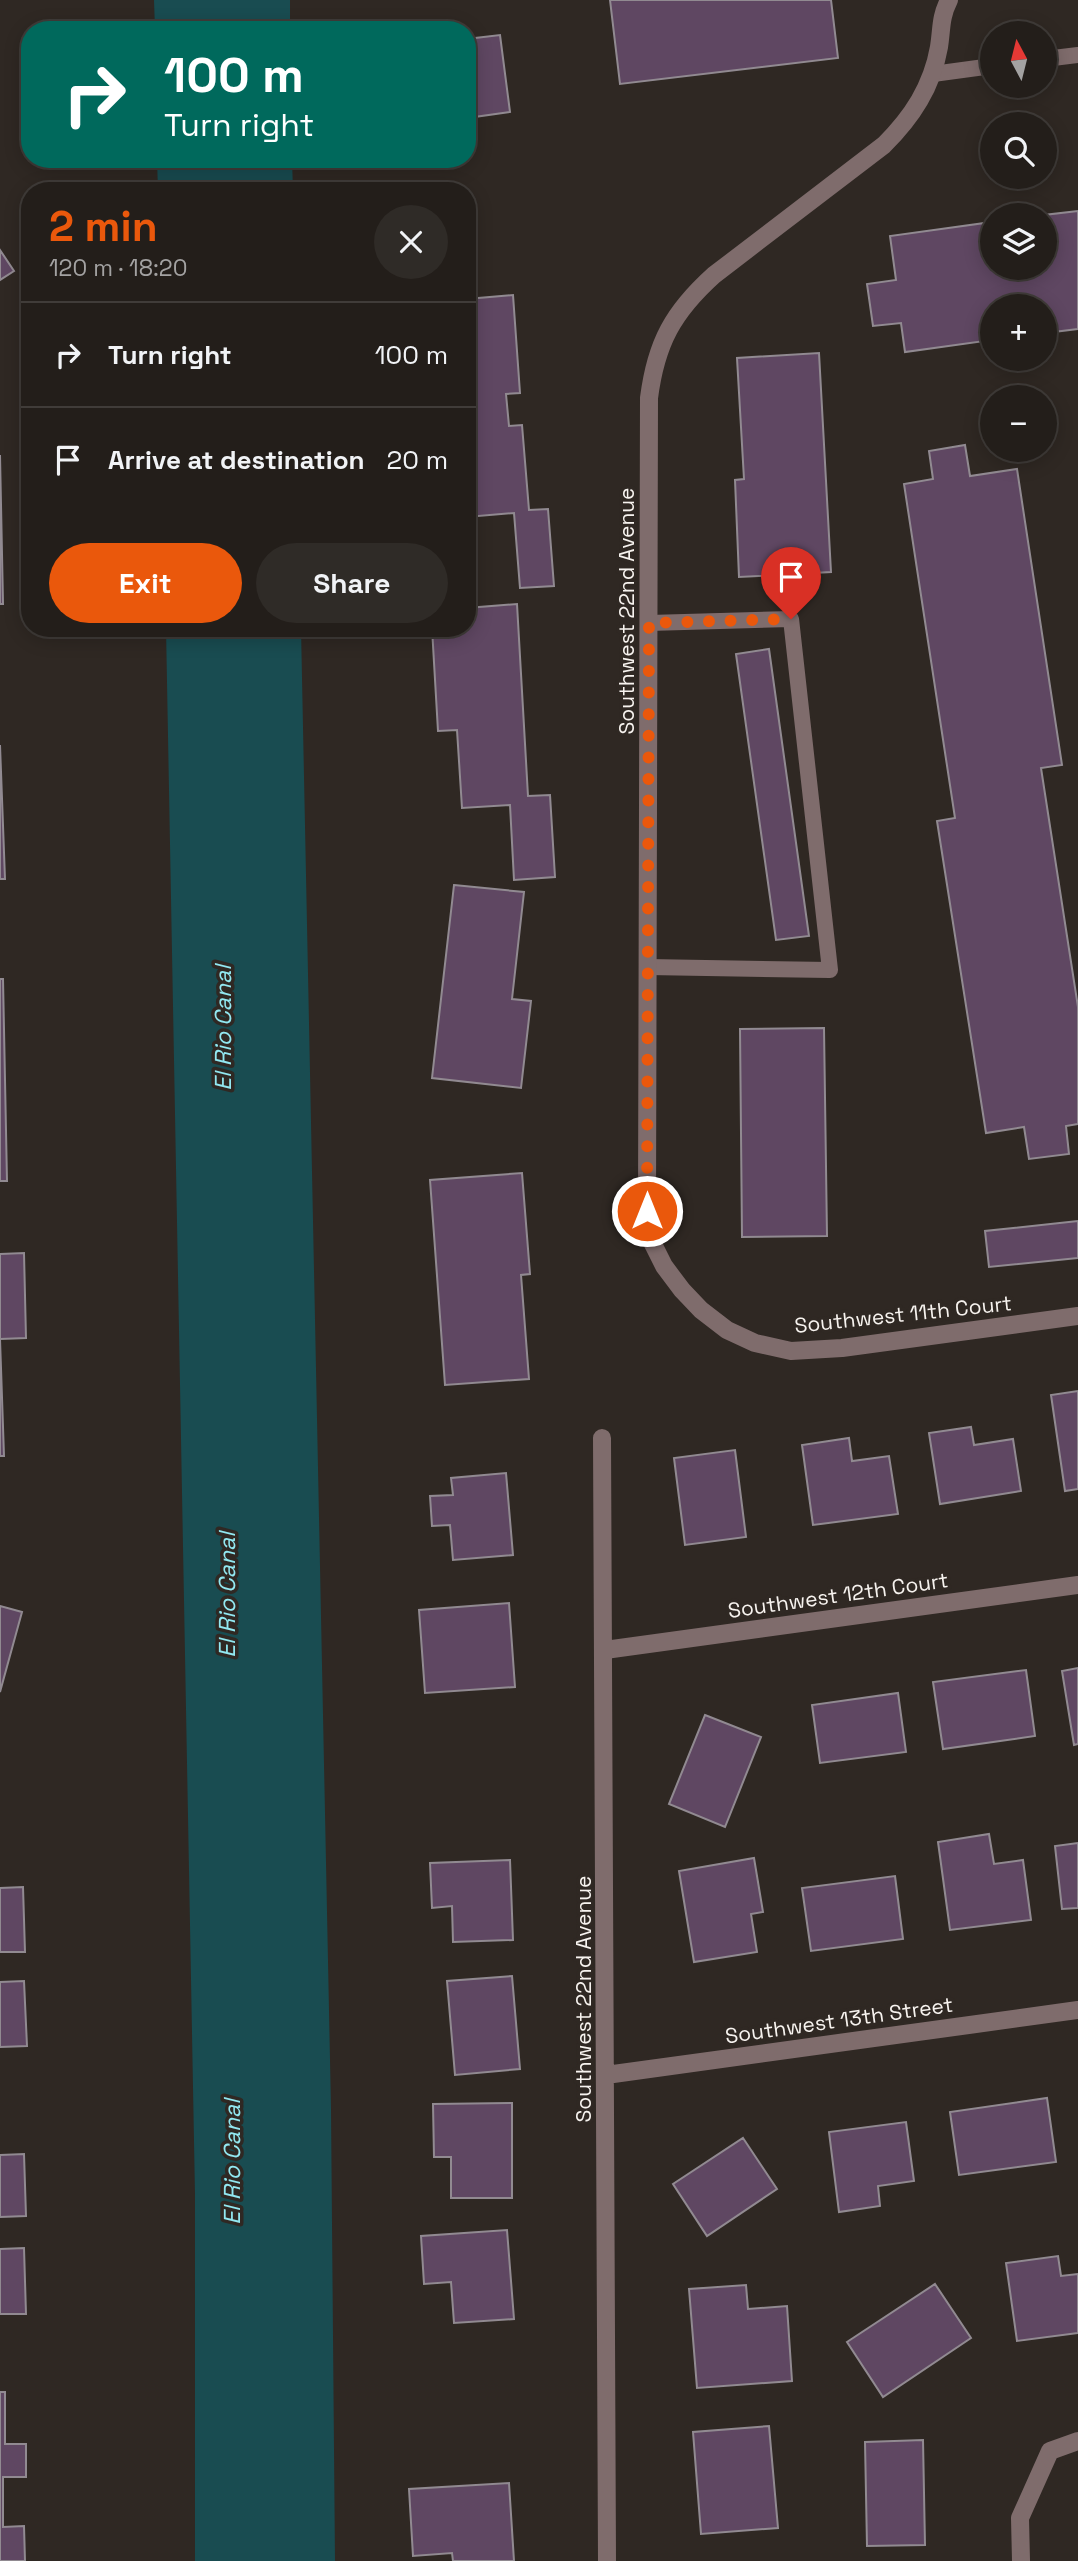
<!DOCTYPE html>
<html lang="en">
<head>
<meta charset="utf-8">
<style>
  body { margin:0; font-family:"Space Grotesk",sans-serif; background:#2f2b27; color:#f1f3f6; height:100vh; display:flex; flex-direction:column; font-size:26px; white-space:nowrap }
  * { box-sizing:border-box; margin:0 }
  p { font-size:23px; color:#a3a2a2 }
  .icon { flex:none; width:38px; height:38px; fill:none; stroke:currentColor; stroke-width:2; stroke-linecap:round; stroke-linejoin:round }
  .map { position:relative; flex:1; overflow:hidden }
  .side { position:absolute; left:21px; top:182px; width:455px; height:455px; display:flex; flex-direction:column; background:#231e1a; border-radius:28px; box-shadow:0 4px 18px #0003,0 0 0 2px #403c39 }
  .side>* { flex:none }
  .guide { position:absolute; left:21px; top:21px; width:455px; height:147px; border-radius:28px; box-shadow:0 4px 18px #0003,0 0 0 2px #403c39; background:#00695c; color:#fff; overflow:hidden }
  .needle { width:46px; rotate:353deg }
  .fabs { position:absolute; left:980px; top:21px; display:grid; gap:14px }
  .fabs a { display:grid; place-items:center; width:77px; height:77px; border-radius:50%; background:#231e1a; box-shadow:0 4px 18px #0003,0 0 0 2px #403c39; font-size:35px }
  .pin { position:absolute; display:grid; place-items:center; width:60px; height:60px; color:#fff; margin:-72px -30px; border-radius:50% 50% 50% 0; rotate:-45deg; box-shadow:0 0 7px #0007 }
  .pin .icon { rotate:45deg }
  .me { position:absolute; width:77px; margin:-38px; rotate:0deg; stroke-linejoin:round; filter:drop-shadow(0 0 5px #0008) }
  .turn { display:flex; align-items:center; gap:24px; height:147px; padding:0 28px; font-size:32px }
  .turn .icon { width:91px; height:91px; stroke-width:2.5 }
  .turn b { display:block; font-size:49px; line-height:60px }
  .round { display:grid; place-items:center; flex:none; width:74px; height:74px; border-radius:37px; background:#2f2b27 }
  .summary { display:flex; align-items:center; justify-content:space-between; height:119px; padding:0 28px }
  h1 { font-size:42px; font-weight:700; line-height:52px; color:#ea580c }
  .primary-button { display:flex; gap:14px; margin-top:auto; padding:14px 28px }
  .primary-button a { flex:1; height:80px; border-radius:42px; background:#ea580c; color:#fff; font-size:28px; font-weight:700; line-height:80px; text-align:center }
  .primary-button a+a { background:#2f2b27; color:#f1f3f6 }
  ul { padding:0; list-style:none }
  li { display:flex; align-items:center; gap:21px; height:105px; padding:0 28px; border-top:2px solid #403c39 }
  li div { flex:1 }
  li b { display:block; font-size:26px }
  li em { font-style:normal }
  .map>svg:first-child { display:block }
</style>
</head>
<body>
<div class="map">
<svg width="1078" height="2561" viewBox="0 0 1078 2561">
  <rect width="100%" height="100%" fill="#2f2823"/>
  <!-- water -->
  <path fill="#194c51" d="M154 0H290V30H155Z
    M157 159H292L293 191H158Z
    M166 628H301L331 2109 335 2561H195V2195Z"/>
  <!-- building -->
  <path fill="#5f4762" stroke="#918a91" stroke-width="2" d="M610 0H831L838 58 620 84Z
    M500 35 510 112 467 118V39Z
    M1078 211V329L1045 333V306H992V340L905 352 901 323 873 326 867 284 896 280 890 236 992 222V268H1045L1044 215Z
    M0 250 14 271 0 280Z
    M513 295 520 393 506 394 509 426 522 425 529 510 548 509 554 586 520 588 514 513 467 517V299Z
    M819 353 831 572 739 577 735 480 744 479 737 358Z
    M965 445 970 476 1017 469 1062 765 1041 768 1078 1007V1124L1066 1126 1069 1154 1029 1159 1024 1127 986 1133 937 821 955 818 904 484 933 479 929 451Z
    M0 455 3 604H0Z
    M517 604 528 796 550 795 555 877 514 880 510 805 462 808 457 730 438 731 432 628H467V608Z
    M769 649 809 936 776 940 736 654Z
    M0 745 5 879H0Z
    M454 885 524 892 512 999 531 1001 521 1088 432 1078Z
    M0 979H3L7 1181H0Z
    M824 1028 827 1236 742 1237 740 1029Z
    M522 1173 530 1274 521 1275 529 1379 445 1385 430 1180Z
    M1078 1221V1258L989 1267 985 1231Z
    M24 1253 26 1338 0 1339 4 1456H0V1254Z
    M1078 1391V1489L1065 1491 1051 1395Z
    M971 1427 974 1445 1013 1439 1021 1491 940 1504 929 1433Z
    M849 1438 852 1461 889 1456 898 1514 813 1525 802 1445Z
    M735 1450 746 1537 685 1545 674 1458Z
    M506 1473 513 1555 453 1560 450 1525 432 1526 430 1496 453 1495 451 1478Z
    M509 1603 515 1687 425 1693 419 1610Z
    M0 1606 22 1612 0 1692Z
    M1078 1668V1744L1074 1745 1062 1671Z
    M1026 1670 1035 1736 943 1749 933 1682Z
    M898 1693 906 1752 820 1763 812 1705Z
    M705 1715 761 1737 725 1827 669 1804Z
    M989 1834 994 1864 1023 1860 1031 1920 950 1930 938 1842Z
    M1078 1843V1908L1062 1909 1055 1846Z
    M754 1858 763 1912 751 1914 757 1952 694 1962 679 1871Z
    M510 1860 513 1940 453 1942 452 1906 432 1908 430 1863Z
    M895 1876 903 1939 811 1951 802 1888Z
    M23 1887 25 1952H0V1888Z
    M512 1976 520 2069 455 2075 447 1981Z
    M24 1981 27 2046 0 2047V1982Z
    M1047 2098 1056 2162 959 2175 950 2112Z
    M512 2103V2198H451V2157H434L433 2104Z
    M906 2122 914 2181 878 2186 880 2206 839 2212 829 2132Z
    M743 2138 777 2189 707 2236 673 2184Z
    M24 2154 26 2216 0 2217V2155Z
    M507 2230 514 2319 454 2323 451 2282 424 2284 421 2236Z
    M24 2248 26 2314H0V2249Z
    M1058 2256 1061 2276 1078 2274V2333L1017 2341 1006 2263Z
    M935 2284 971 2338 883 2397 847 2342Z
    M746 2285 748 2309 787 2306 792 2381 697 2388 689 2289Z
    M0 2392H5V2444H26V2477H3V2527L24 2526 25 2561H0Z
    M769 2426 778 2528 701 2534 693 2432Z
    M923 2440 925 2545 867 2546 865 2442Z
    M509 2483 514 2561H453L452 2553 413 2556 409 2489Z"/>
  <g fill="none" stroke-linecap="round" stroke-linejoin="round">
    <!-- service -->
    <path stroke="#7f6c6c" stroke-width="16" d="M1045 59 1078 55
      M933 74 992 66
      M648 967 830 970 791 619 649 623"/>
    <!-- minor -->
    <path stroke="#7f6c6c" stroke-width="18" d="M949 0C940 18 942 28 939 47 932 87 912 117 884 145L714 275C673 312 656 343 649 398L647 1211 651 1240 664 1266 682 1290 701 1310 727 1330 755 1343 791 1351 842 1348 1078 1316
      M602 1438 607 2561
      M605 1650 1078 1585
      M606 2075 1078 2010
      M1021 2561 1020 2518 1050 2451 1078 2441"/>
  </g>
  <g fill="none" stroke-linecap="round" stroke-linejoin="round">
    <!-- route -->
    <path stroke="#ea580c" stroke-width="12" stroke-dasharray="0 21.6" d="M647 1211 649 623 791 619"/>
  </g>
  <g text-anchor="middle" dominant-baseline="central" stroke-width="7" stroke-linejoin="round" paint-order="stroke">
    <!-- street labels -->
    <g font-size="21" fill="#f7f3ef" stroke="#2f2823">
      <text transform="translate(626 611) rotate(-90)">Southwest 22nd Avenue</text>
      <text transform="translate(903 1314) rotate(-6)">Southwest 11th Court</text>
      <text transform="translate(838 1595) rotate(-8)">Southwest 12th Court</text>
      <text transform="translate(583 1999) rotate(-90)">Southwest 22nd Avenue</text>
      <text transform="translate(839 2020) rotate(-8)">Southwest 13th Street</text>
    </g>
    <!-- water labels -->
    <g font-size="23" font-style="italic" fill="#92e8f1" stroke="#2f2823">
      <text transform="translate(223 1028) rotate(-90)">El Rio Canal</text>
      <text transform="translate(227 1595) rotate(-90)">El Rio Canal</text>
      <text transform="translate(232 2162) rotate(-90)">El Rio Canal</text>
    </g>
  </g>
</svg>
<div class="fabs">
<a><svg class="needle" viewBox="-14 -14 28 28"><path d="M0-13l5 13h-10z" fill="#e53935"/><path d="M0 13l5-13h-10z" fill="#a3a2a2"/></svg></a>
<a><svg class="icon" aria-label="search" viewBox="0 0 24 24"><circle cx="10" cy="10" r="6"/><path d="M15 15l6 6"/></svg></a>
<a><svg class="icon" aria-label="layers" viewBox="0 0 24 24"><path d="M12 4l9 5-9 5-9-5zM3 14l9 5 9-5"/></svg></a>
<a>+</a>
<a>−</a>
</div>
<div class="pin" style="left:791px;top:619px;background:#d93025"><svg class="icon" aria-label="arrive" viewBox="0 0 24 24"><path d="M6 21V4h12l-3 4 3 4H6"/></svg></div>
<svg class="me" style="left:647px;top:1211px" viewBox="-20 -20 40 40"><circle r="17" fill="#ea580c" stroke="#fff" stroke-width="3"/><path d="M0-11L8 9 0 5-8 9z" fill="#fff"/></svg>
<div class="guide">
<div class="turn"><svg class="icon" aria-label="right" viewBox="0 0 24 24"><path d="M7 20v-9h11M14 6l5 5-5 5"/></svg><div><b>100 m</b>Turn right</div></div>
</div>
<section class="side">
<div class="summary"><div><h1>2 min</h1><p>120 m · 18:20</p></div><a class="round"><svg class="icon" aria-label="close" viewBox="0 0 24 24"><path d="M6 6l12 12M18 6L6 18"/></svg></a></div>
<ul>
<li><svg class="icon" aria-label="right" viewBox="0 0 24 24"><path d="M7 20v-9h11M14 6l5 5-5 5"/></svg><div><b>Turn right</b></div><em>100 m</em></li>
<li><svg class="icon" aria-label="arrive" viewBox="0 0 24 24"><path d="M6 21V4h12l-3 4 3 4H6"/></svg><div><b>Arrive at destination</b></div><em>20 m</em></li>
</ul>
<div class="primary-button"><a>Exit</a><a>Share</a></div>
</section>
</div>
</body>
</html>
